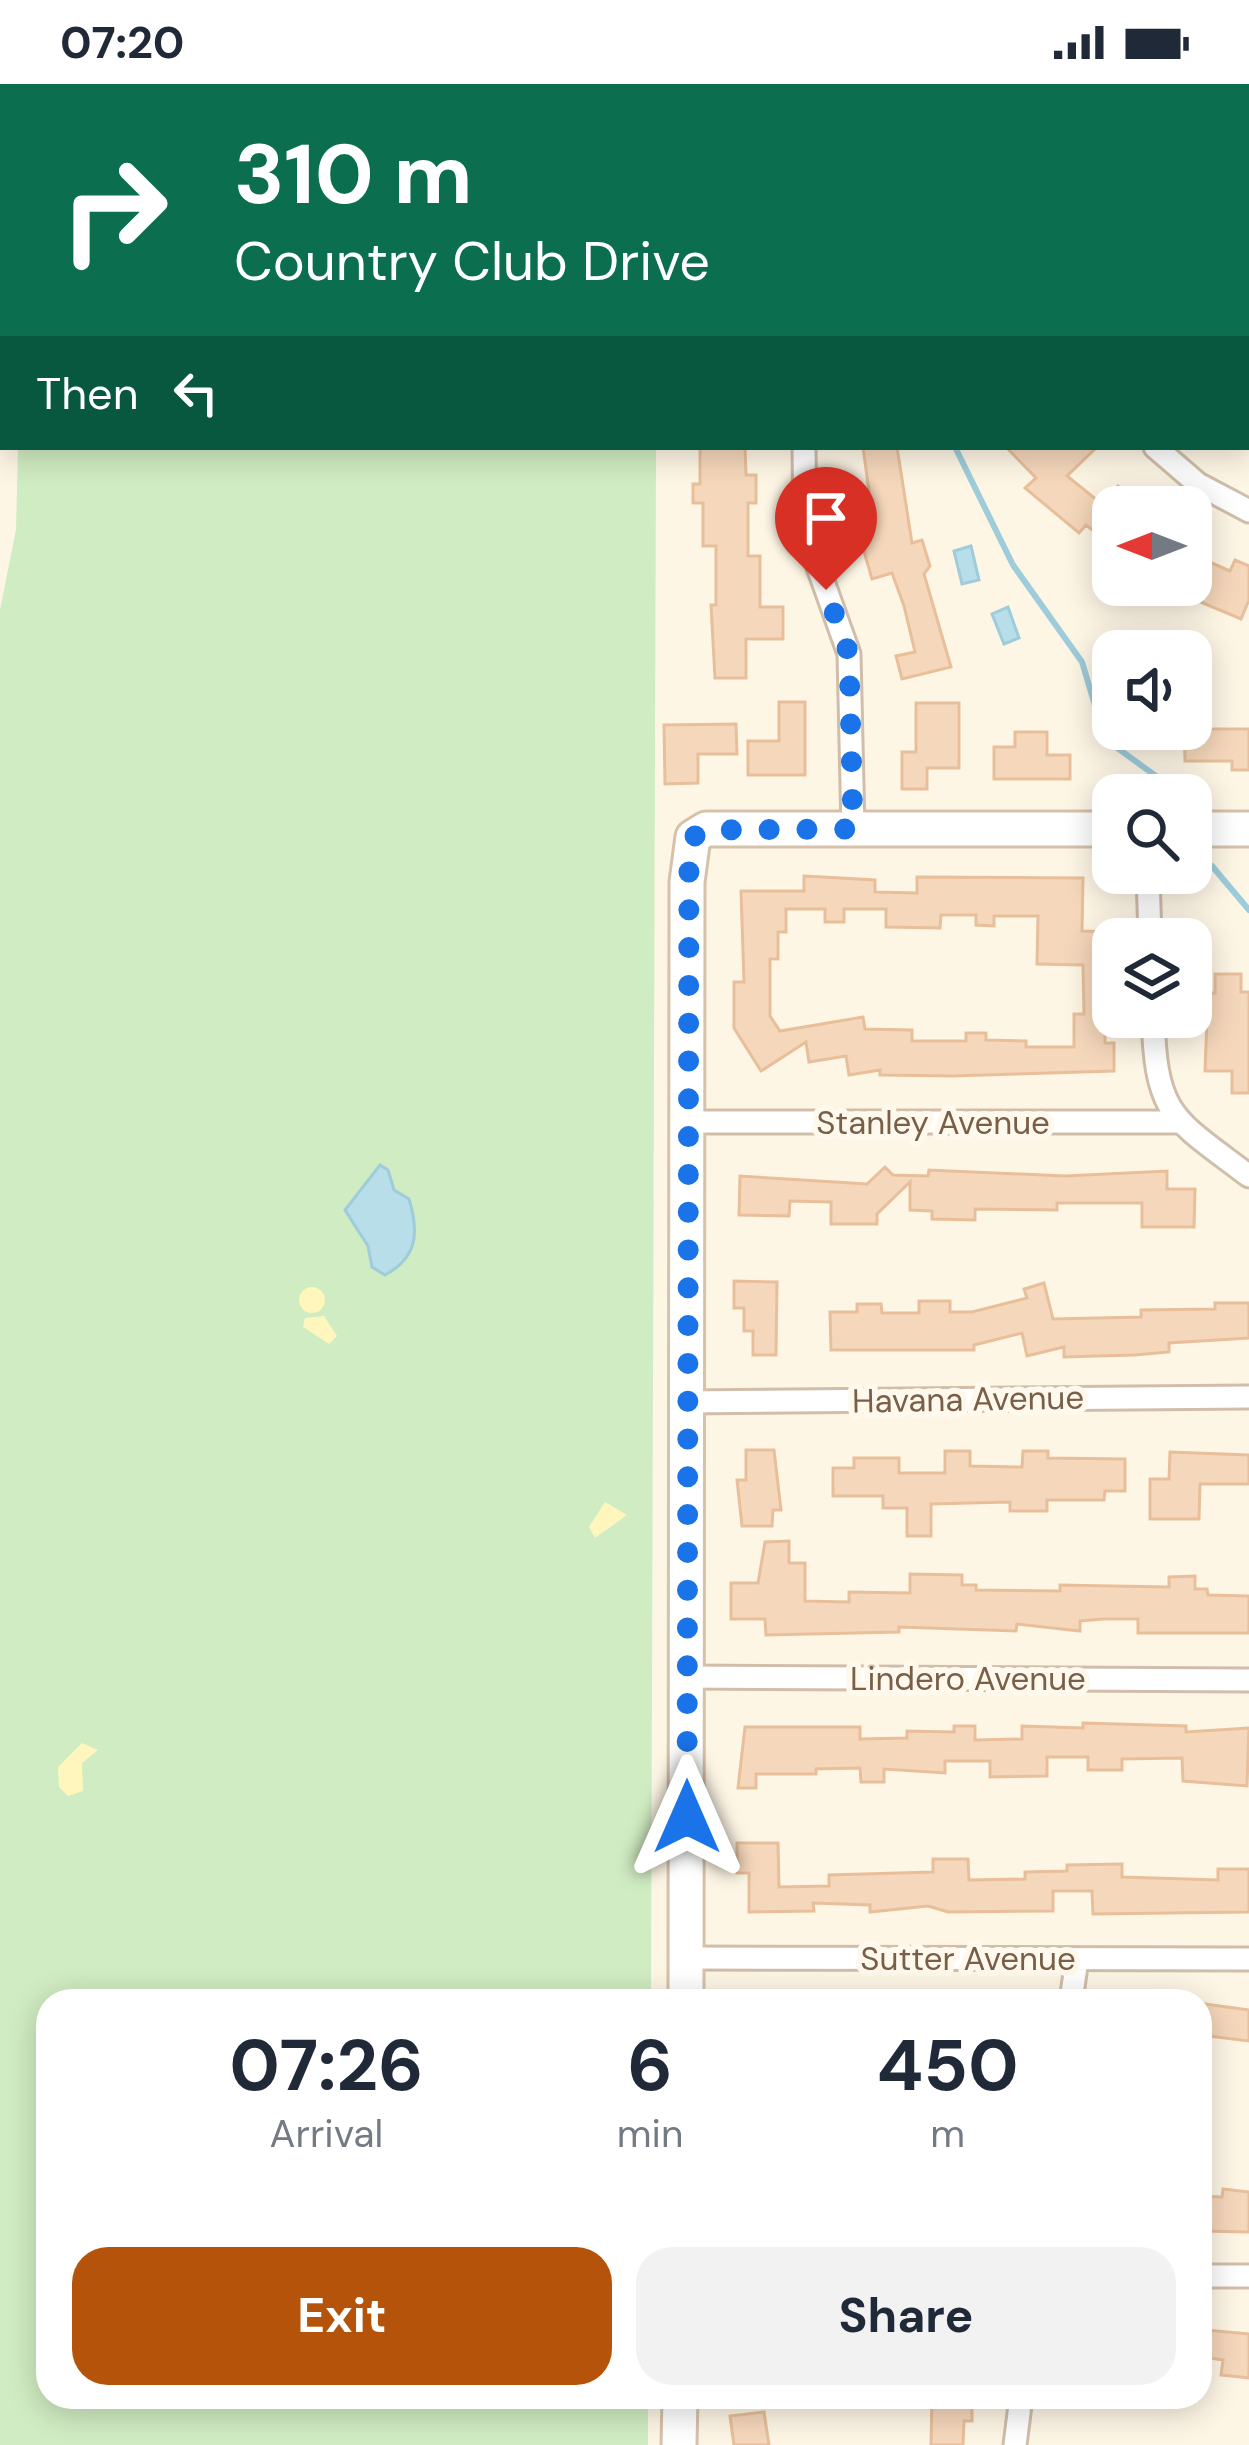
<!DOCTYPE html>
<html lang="en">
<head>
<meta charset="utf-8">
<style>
  body { margin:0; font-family:"DM Sans",sans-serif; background:#f2f2f3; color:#1f2937; height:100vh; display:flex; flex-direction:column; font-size:45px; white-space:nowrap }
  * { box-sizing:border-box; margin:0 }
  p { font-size:39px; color:#747a83 }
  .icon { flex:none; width:66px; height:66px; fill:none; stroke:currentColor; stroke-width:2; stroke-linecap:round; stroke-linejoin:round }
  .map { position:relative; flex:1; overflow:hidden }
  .panel { position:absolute; left:36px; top:1905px; width:1176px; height:420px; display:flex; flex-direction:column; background:#fff; border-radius:36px; box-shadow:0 6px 30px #0003 }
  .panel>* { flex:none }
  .hud { position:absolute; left:0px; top:0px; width:1251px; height:366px; box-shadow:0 6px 30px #0003; background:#0b6e4f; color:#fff; overflow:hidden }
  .needle { width:78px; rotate:270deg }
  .buttons { position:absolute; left:1092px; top:402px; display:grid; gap:24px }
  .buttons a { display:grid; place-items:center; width:120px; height:120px; border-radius:24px; background:#fff; box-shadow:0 6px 30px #0003; font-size:60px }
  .pin { position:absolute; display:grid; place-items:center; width:102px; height:102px; color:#fff; margin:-123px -51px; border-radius:50% 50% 50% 0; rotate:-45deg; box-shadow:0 0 12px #0007 }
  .pin .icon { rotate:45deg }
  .me { position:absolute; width:132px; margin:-66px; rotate:0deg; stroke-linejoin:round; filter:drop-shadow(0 0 9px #0008) }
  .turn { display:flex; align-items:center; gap:42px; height:252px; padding:0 36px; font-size:54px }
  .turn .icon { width:156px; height:156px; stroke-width:2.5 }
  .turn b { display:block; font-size:84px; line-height:102px }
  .then { display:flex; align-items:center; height:114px; padding:0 36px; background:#0003; gap:24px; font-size:45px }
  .eta { display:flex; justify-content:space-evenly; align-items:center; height:204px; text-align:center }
  .eta b { font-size:72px; font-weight:700; line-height:84px }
  .action { display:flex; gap:24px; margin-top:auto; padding:24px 36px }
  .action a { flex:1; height:138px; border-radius:36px; background:#b45309; color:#fff; font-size:48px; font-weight:700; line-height:138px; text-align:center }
  .action a+a { background:#f2f2f3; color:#1f2937 }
  .status { display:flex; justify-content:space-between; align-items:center; height:84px; padding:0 60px; background:#fff; direction:ltr }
  .status svg { height:33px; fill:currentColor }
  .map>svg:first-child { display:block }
</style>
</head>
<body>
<div class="status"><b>07:20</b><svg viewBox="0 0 49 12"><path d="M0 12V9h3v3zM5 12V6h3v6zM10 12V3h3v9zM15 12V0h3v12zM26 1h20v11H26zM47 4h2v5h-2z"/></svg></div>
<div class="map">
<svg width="1249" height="2361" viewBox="0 0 1249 2361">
  <rect width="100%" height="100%" fill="#fef6e5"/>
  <!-- green -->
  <path fill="#d0ecc2" d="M0 0H730L3 3V138Z
    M18 363H656L651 1917H48V2313H648V2361H0V526L16 446Z"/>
  <!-- sand -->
  <path fill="#fff6be" d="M299 1216a13 13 0 1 1 26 0a13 13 0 1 1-26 0Z
    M324 1232 337 1252 329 1260 303 1243 305 1234Z
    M605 1418 627 1431 595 1454 589 1443Z
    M82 1659 98 1666 82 1679 83 1707 68 1712 59 1703 58 1683Z"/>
  <!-- water -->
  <path fill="#b8dee9" stroke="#9eccdb" stroke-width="3" d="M971 462 979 496 962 500 954 467Z
    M1008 523 1019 554 1004 560 992 530Z
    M380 1081 388 1086 394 1106 409 1115C419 1148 418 1173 385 1191L372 1183 368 1162 345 1126Z"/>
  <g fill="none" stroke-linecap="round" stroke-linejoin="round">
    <!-- stream -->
    <path stroke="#9eccdb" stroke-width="6" d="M836 0 838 3
      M955 363 1013 481 1082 578 1105 655 1182 711
      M1212 782 1249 826"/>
  </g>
  <!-- building -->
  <path fill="#f5d7bb" stroke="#e8bf9a" stroke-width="3" fill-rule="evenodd" d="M700 363H745L746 391H756V419H748V472H760V523H783V555H746V594H715L711 521H716V462H703V419H693V400H700Z
    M863 363H897L912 459 922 456 930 482 924 490 951 583 902 595 896 572 915 568 904 522 892 489 872 495 859 450 854 451 850 425 871 422Z
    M1006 363H1097L1067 392 1103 421 1118 402 1145 423H1113V462L1086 441 1079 449 1025 404 1036 394Z
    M1191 470 1230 487 1235 476 1249 482V516L1241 535 1191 514Z
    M779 618H805V691H748V657H779Z
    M916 619H959V684H927V705H902V668H916Z
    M736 640 737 670H698V699L665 700 664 641Z
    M1184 645H1249V686H1232V677H1185Z
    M1015 648H1047V671H1070V695H994V663H1015Z
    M804 792 875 796V808L917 809V793L1083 794 1082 847 1111 848 1110 883H1105V959H1114V987L952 992 880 991V986L849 991 846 972 809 978 806 958 761 987 734 944V898H744L741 807H804ZM786 825H825V838H844V825H886V843L940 844 941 831H976V841L994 842V832H1038L1037 880 1083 881 1084 930H1074V963H1026V957L986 956V949H966V957H912V946L865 945 863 933 780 947 770 932V875H778V848H786Z
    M1215 890H1241V908H1249V1009H1232V987H1205L1208 909H1215Z
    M885 1083 893 1091 928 1092 929 1086 1065 1092 1167 1087V1105H1195L1194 1143H1142V1119H1057V1126L975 1125V1136L932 1135V1127L910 1126V1098L877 1130V1140H831V1118L790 1117 789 1132 739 1131 740 1092 867 1100Z
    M734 1197 777 1198 776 1271H753V1247H744V1224H734Z
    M1044 1199 1053 1235 1141 1233V1226L1215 1225V1219H1249V1254L1169 1259V1268L1135 1271 1064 1273V1263L1027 1272 1022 1249 974 1261V1266H831L830 1228H857V1220H881L882 1229H919V1217H950V1228H972L1027 1214 1024 1205Z
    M746 1366H774L781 1426H773L772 1442H742L737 1396H746Z
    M945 1367H970V1382L1022 1383 1023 1367H1048V1374L1125 1375V1407H1105L1104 1416H1047V1427H1010V1418L931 1420V1452H907V1424H883V1412H833V1384H854V1374H899V1389H945Z
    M1170 1368 1249 1371V1400H1200L1199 1435H1150V1395H1169Z
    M789 1457V1479H805V1517L849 1518V1508L910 1509V1490L962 1491V1501H976V1506L1060 1507V1501L1169 1503V1493L1195 1492V1505H1207L1208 1511 1249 1512V1549H1138V1535H1103L1080 1537V1547L1017 1540 1016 1547 899 1543V1548L766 1551 765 1535H731V1499H758L765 1458Z
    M1083 1639 1186 1642V1648L1249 1644 1247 1702 1183 1697 1182 1674 1122 1675V1686H1088V1673H1047V1692L990 1693V1677H945V1689L884 1685V1698H861L860 1684 816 1685V1690H756V1704H738L745 1643H860V1655L907 1654V1647L954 1648V1642H975V1656L1022 1655V1642L1083 1644Z
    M737 1759H778L779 1803 829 1802V1791L933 1788V1775H968L969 1796 1025 1795V1788L1067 1787V1781L1122 1780V1793L1218 1796V1785H1249V1828L1093 1830 1092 1807H1053V1827L948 1828 928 1822 870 1828V1821L813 1819 814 1827 749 1828V1789H737Z
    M1205 1920 1249 1926V1957L1200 1951Z
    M1223 2105 1249 2108V2148L1200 2147V2112L1222 2113Z
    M1206 2246 1249 2250V2294L1221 2291 1223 2276 1203 2273Z
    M932 2313H972V2337H964L963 2361H931Z
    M764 2328 769 2361H734L730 2332Z"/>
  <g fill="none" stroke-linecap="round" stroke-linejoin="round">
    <defs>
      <path id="street" d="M1016 3V0
        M804 363 805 447 849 570 853 745
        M1155 363 1198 400 1249 427
        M1148 789 1150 855
        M1153 933C1156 1033 1173 1034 1249 1092
        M687 1038H1178
        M687 1318 1249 1313
        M687 1593 1249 1596
        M687 1874 1249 1875
        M1071 1917 1077 1875
        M1200 2192H1249
        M1015 2361 1021 2313"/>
      <path id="secondary" d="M1191 745H1249
        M686 1917 687 798 693 753 706 745H1113
        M679 2361 680 2313"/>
    </defs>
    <!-- street casing -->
    <use href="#street" stroke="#d0beaa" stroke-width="27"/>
    <!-- secondary casing -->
    <use href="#secondary" stroke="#d6c1aa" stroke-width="39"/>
    <!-- street -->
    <use href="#street" stroke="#fff" stroke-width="21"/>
    <!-- secondary -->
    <use href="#secondary" stroke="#fff" stroke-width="33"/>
  </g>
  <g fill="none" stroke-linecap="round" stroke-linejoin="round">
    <!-- route -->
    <path stroke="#1a73e8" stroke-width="21" stroke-dasharray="0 37.8" d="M687 1733 689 769 693 753 706 746 853 745 849 570 826 506"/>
  </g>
  <g text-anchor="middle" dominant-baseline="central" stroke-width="12" stroke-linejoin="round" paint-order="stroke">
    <!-- street labels -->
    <g font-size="33" fill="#795e48" stroke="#fff9ed">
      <text x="933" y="1038">Stanley Avenue</text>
      <text transform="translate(968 1315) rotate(-1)">Havana Avenue</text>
      <text x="968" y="1594">Lindero Avenue</text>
      <text x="968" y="1874">Sutter Avenue</text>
    </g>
  </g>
</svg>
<div class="buttons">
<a><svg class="needle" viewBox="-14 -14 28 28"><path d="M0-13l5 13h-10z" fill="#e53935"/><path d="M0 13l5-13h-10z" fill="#747a83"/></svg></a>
<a><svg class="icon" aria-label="sound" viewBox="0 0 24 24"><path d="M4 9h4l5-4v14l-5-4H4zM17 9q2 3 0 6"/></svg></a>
<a><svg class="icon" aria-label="search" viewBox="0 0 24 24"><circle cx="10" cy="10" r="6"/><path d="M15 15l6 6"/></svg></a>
<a><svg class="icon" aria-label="layers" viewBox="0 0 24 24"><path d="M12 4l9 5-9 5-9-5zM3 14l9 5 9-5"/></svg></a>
</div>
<div class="pin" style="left:826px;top:506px;background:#d93025"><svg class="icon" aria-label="arrive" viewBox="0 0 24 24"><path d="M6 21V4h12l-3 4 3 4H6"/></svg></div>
<svg class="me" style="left:687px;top:1733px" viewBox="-20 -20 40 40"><path d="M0-17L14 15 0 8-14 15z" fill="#1a73e8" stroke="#fff" stroke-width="4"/></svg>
<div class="hud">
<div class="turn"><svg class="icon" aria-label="right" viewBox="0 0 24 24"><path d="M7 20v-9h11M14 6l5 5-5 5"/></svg><div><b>310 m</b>Country Club Drive</div></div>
<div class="then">Then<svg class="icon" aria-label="left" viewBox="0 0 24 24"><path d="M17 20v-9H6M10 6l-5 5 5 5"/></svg></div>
</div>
<section class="panel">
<div class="eta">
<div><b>07:26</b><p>Arrival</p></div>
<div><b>6</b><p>min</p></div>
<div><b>450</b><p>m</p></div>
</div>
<div class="action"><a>Exit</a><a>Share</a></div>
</section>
</div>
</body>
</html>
